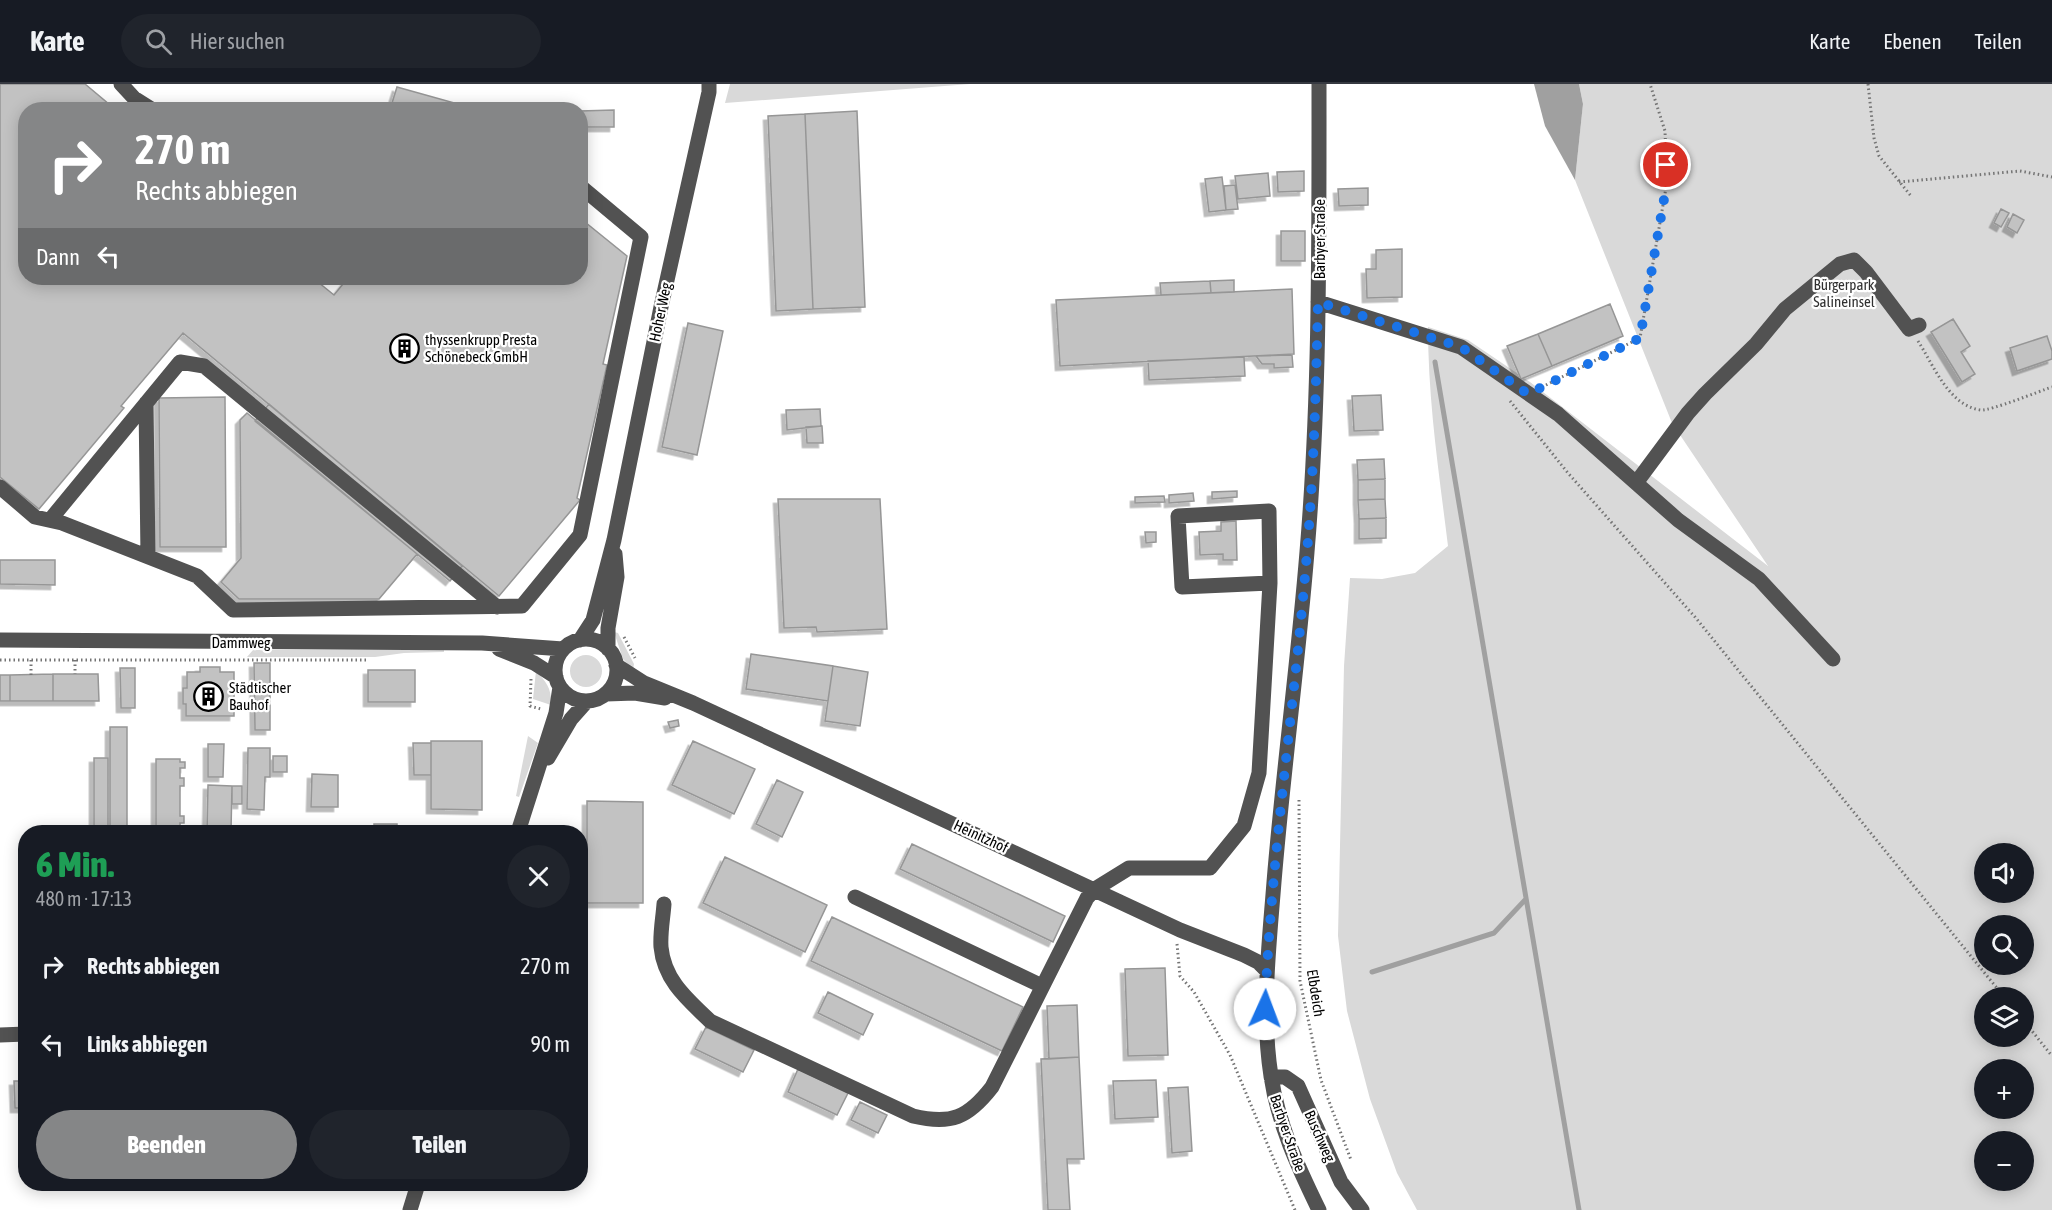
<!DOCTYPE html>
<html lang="de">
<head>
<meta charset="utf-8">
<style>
  body { margin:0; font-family:"Asap Condensed",sans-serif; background:#20242c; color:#f1f3f6; height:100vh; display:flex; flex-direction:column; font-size:22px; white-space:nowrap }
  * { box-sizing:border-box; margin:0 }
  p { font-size:20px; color:#9ea1a6 }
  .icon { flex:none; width:33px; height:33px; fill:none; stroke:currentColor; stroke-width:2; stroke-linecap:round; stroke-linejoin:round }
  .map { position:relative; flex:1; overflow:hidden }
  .details { position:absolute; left:18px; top:741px; width:570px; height:366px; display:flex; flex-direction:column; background:#171b24; border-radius:24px; box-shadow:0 3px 15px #0003 }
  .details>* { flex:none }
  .banner { position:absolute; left:18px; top:18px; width:570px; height:183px; border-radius:24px; box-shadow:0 3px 15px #0003; background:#858687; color:#fff; overflow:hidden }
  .buttons { position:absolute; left:1974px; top:759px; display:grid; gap:12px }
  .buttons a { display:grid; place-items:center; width:60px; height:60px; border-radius:50%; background:#171b24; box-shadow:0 3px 15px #0003; font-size:30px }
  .pin { position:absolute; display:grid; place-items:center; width:51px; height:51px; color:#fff; margin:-26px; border:3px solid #fff; border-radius:50%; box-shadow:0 2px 6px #0007 }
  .me { position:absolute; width:66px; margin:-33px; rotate:2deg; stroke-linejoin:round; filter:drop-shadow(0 0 4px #0008) }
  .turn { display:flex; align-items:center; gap:21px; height:126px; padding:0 18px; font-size:27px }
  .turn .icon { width:78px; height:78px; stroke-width:2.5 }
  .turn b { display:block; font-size:42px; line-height:51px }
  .then { display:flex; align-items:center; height:57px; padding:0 18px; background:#0003; gap:12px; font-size:22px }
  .round { display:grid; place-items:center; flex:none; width:63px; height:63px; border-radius:32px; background:#20242c }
  .overview { display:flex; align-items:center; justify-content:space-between; height:102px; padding:0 18px }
  h1 { font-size:36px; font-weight:800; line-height:45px; color:#1e9e55 }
  .action { display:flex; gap:12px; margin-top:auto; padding:12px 18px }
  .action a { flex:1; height:69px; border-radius:36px; background:#858687; color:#fff; font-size:24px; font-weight:800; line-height:69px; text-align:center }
  .action a+a { background:#20242c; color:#f1f3f6 }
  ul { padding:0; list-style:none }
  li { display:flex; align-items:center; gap:18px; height:78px; padding:0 18px }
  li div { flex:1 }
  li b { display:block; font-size:22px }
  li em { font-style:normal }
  header { display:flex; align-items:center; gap:36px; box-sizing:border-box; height:84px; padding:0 30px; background:#171b24; border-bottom:2px solid #363941 }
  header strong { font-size:28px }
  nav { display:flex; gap:33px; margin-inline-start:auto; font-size:21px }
  .search { width:420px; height:54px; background:#20242c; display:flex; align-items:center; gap:15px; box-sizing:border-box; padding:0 21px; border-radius:33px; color:#9ea1a6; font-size:22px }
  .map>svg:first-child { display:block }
</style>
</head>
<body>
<header>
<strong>Karte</strong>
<div class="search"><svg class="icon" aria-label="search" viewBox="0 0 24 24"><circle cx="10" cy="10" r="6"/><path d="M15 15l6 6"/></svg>Hier suchen</div>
<nav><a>Karte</a><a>Ebenen</a><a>Teilen</a></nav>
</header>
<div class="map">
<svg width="2052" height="1126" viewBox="0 0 2052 1126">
  <defs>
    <filter id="shadow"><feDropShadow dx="-4.5" dy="4.5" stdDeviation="0" flood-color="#0004"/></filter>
  </defs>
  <rect width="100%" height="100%" fill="#fff"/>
  <!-- green -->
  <path fill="#d9d9d9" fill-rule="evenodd" d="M730 0H970L725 19Z
    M1579 0H2052V1126H1417L1397 1089 1370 1015 1347 927 1338 852 1344 582 1350 494 1382 495 1415 489 1448 462C1439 389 1428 317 1428 243L1468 256 1530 298 1768 482 1672 339 1575 96 1583 20ZM1984 770H2024V808H1984ZM1984 842H2024V880H1984ZM1984 914H2024V952H1984ZM1984 986H2024V1024H1984ZM1984 1058H2024V1096H1984Z
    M614 548 618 549 634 580 633 586 623 575Z
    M253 566H444V568L404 569 375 573H247Z
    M570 587a16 16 0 1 1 32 0a16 16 0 1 1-32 0Z
    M536 587C547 598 552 606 551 621L533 615Z
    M528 652 538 659 519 713 516 712Z"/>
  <!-- water -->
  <path fill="#a0a0a0" d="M1534 0H1579L1583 20 1575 96 1545 42Z"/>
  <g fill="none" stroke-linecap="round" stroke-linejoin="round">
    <!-- stream -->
    <path stroke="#a0a0a0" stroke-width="5" d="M1435 278 1579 1126
      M1372 888 1494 849 1525 816"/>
  </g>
  <!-- building -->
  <path fill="#c2c2c2" stroke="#969696" stroke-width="1.5" filter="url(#shadow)" d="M0 0H85L116 26H26V194H313L334 211 348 194H580V134L627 172 603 280 607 281 577 414 580 416 499 512 183 249 121 322 124 324 39 425 0 393Z
    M397 3 458 20 457 26H416L392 19Z
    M463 22 502 26H462Z
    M614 26V43H580V27Z
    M857 27 865 223 813 225 805 30Z
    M805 30 813 225 776 227 768 32Z
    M1304 87V107L1278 108 1277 88Z
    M1268 89 1270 112 1238 115 1235 92Z
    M1222 93 1226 126 1209 128 1205 95Z
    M1235 101 1238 125 1226 126 1224 102Z
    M1368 104V121L1339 122 1338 105Z
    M2001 125 2009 129 2001 143 1994 139Z
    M2013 130 2024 136 2017 149 2007 143Z
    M1281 147H1305V177H1281Z
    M1402 165V213L1367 214 1366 185H1376V166Z
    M1234 196V208L1211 209 1210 197Z
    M1210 197 1211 209 1161 211 1160 199Z
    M1292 205 1294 270 1060 282 1056 216Z
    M1610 220 1623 252 1552 282 1538 250Z
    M1953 235 1970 262 1961 268 1975 290 1962 298 1931 248Z
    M688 239 723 247 697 371 662 363Z
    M1538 250 1552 282 1521 295 1507 262Z
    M2047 252 2052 267V275L2017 287 2010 264Z
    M1292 271 1293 283 1274 284V280H1262L1256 272Z
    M1244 273 1245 292 1149 296 1148 277Z
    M1381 311 1383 346 1354 347 1352 312Z
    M225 313 226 463H160L159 314Z
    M269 320 462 482 450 497 255 337Z
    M820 325 821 342 787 346 786 326Z
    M247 329 417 470 379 515H239L221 498 241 474 240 336Z
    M822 342 823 359H807L806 343Z
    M1384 375 1385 395 1358 396 1357 376Z
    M1385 395V415L1358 416V396Z
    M1237 407V413L1212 415V408Z
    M1193 409 1194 417 1169 419V411Z
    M1164 412 1165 418 1135 419V413Z
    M778 415H880L887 545 817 548 816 543 784 544Z
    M1385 415 1386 434 1359 435 1358 416Z
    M1386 434V454L1359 455V435Z
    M1236 437 1237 476H1223V470L1200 471 1199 448 1221 447V438Z
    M1145 448H1156V458L1146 459Z
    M0 476H55V501L0 500Z
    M751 570 833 582 828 617 746 605Z
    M254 579H270V646H255Z
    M833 582 868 588 860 642 825 637Z
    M200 583H220V588H234V632H186V620H183V604H187V588H200Z
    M120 584H135V624H121Z
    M368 586H415V618H368Z
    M53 590V617H10V591Z
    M53 590H98L99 617H53Z
    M0 591H10V617H0Z
    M678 636 679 642 670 644 668 638Z
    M110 643H127V748H110Z
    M431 657H482V726L431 725Z
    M693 657 755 685 734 730 672 701Z
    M413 659H431V691H414Z
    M208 660H224L223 693H208Z
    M248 664H270V693H265L264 726 247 725Z
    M273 672H287V688H273Z
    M94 674H108V748H94Z
    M156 675H180V678H185V684H180V694H184V702H180V732H184V739H180V748H156Z
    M312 690 338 691V723H311Z
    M777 696 803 708 782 753 756 740Z
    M208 701 232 702 231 747H207Z
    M232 702H242V720H232Z
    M587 717 643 718V819H587Z
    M374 740H397V748H374Z
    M912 760 1065 832 1053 858 900 785Z
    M725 773 827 821 805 868 703 819Z
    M832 833 1023 923 1002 967 811 877Z
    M1165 884 1168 971 1128 972 1125 885Z
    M828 908 873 930 863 951 818 929Z
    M1077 921 1079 973 1049 975 1047 922Z
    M706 943 754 966 743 988 695 965Z
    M1079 973 1084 1075H1067L1070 1126H1048L1041 975Z
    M798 985 848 1009 837 1031 788 1008Z
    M1156 996 1158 1033 1115 1035 1113 997Z
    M14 997H26V1024H15Z
    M1188 1003 1192 1067 1172 1069 1168 1004Z
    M860 1018 887 1031 878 1049 851 1036Z"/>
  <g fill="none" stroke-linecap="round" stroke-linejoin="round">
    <!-- path -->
    <path stroke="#747474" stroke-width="3" stroke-dasharray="1.5 3" stroke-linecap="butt" d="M1868 0 1874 54 1879 72 1911 112
      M1899 98 2020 87 2052 93
      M1918 257C1934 282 1949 322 1981 326 1990 327 2040 307 2052 303
      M1546 301 1640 254 1667 98 1665 47 1650 0
      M1510 317 1568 389 1695 533 2005 914
      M624 553 635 574
      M0 576H367
      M75 576V590
      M31 591V576
      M531 595 530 622 541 625
      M1299 716 1300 897 1321 996 1351 1076
      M1177 860 1180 892 1194 908 1230 971 1295 1126
      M2024 937 2052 972"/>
    <!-- minor -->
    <path stroke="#525252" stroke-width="15" d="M121 0 134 14 153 26
      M1319 0C1319 156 1320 313 1307 468 1298 579 1283 688 1274 798 1269 863 1261 928 1271 992 1278 1040 1298 1083 1319 1126
      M1318 218 1461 263 1558 330 1678 436 1759 495 1833 575
      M146 319 148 472
      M1636 399 1688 329 1705 310 1756 260 1785 225 1840 180 1854 176 1866 188 1909 245 1919 241
      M0 403 35 433 62 439 197 492 233 526 522 522 580 451 641 153 580 102
      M50 436 180 278 204 282 497 523
      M555 586a31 31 0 1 1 62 0a31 31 0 1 1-62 0Z
      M0 556 482 559 563 565
      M580 556 593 536 614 456 661 223 709 8V0
      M499 565 534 579 556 593
      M608 565V544L617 493 615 470
      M616 581 644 599 693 619 1180 846 1244 871 1258 878 1267 887
      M606 610 635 609 665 614
      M548 674 571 635 587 617
      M518 748 556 629 560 603
      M855 813 1042 902
      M664 820C663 834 660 849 661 863 664 896 687 915 710 937L913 1032C951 1041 968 1034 992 1003L1087 814 1095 805 1129 784H1210L1244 742 1259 689 1270 499 1269 427 1178 432 1182 503 1270 499
      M0 951 26 950
      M1271 993H1285L1298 1002 1341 1098 1362 1126
      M410 1126 418 1100"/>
  </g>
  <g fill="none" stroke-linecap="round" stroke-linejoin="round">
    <!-- route -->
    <path stroke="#1a73e8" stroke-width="10" stroke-dasharray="0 18" d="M1265 925C1271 772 1295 620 1307 468 1314 385 1316 301 1318 218L1461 263 1528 310 1640 254 1667 98 1666 81"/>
  </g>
  <!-- icons -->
  <defs>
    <symbol id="building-ring" viewBox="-11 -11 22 22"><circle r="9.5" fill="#fff" stroke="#000" stroke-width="1.5"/><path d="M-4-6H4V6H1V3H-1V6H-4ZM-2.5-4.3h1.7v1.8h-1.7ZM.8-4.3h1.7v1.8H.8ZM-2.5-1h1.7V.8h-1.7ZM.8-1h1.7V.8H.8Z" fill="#000"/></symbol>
  </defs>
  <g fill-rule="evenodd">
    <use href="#building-ring" x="388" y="248" width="33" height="33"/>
    <use href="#building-ring" x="192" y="596" width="33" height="33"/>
  </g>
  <g text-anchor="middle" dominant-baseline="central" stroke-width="4.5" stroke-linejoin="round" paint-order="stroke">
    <!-- street labels -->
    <g font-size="15" fill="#000" stroke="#fff">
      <text transform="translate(1319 155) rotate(-90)">Barbyer Straße</text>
      <text transform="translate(660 228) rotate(-78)">Hoher Weg</text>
      <text x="241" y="558">Dammweg</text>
      <text transform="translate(981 752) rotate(25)">Heinitzhof</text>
      <text transform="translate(1316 909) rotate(81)">Elbdeich</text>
      <text transform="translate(1288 1049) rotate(71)">Barbyer Straße</text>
      <text transform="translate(1320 1052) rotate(66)">Buschweg</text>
    </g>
    <!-- park labels -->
    <g font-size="15" fill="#303030" stroke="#fff">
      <text x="1844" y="200">Bürgerpark<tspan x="1844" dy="17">Salineinsel</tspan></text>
    </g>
    <!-- poi labels -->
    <g font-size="15" fill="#000" stroke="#fff" text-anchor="start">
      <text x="425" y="255">thyssenkrupp Presta<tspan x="425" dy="17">Schönebeck GmbH</tspan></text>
      <text x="229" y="603">Städtischer<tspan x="229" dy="17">Bauhof</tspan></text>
    </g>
  </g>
</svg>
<div class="buttons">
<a><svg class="icon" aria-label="sound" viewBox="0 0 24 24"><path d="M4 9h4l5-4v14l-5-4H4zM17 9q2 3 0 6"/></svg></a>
<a><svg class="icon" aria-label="search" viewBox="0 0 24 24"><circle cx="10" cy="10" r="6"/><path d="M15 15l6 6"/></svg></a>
<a><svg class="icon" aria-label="layers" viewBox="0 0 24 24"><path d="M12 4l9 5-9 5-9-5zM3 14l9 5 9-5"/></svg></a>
<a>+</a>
<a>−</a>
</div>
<div class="pin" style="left:1666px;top:81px;background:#d93025"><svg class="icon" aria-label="arrive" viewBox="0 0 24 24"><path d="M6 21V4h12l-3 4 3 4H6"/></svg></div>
<svg class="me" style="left:1265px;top:925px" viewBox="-20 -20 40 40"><circle r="19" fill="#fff"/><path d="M0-13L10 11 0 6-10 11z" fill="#1a73e8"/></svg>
<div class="banner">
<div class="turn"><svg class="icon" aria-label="right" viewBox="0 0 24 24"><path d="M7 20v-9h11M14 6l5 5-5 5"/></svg><div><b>270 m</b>Rechts abbiegen</div></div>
<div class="then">Dann<svg class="icon" aria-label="left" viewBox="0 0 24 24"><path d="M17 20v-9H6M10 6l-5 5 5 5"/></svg></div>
</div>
<section class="details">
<div class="overview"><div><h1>6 Min.</h1><p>480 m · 17:13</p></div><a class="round"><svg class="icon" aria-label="close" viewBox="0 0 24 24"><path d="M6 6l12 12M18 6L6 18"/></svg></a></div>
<ul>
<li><svg class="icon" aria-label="right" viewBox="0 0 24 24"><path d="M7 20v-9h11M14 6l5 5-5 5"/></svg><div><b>Rechts abbiegen</b></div><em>270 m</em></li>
<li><svg class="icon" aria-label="left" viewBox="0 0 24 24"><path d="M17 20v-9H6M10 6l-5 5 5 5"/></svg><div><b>Links abbiegen</b></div><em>90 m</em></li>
</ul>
<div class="action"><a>Beenden</a><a>Teilen</a></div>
</section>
</div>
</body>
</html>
